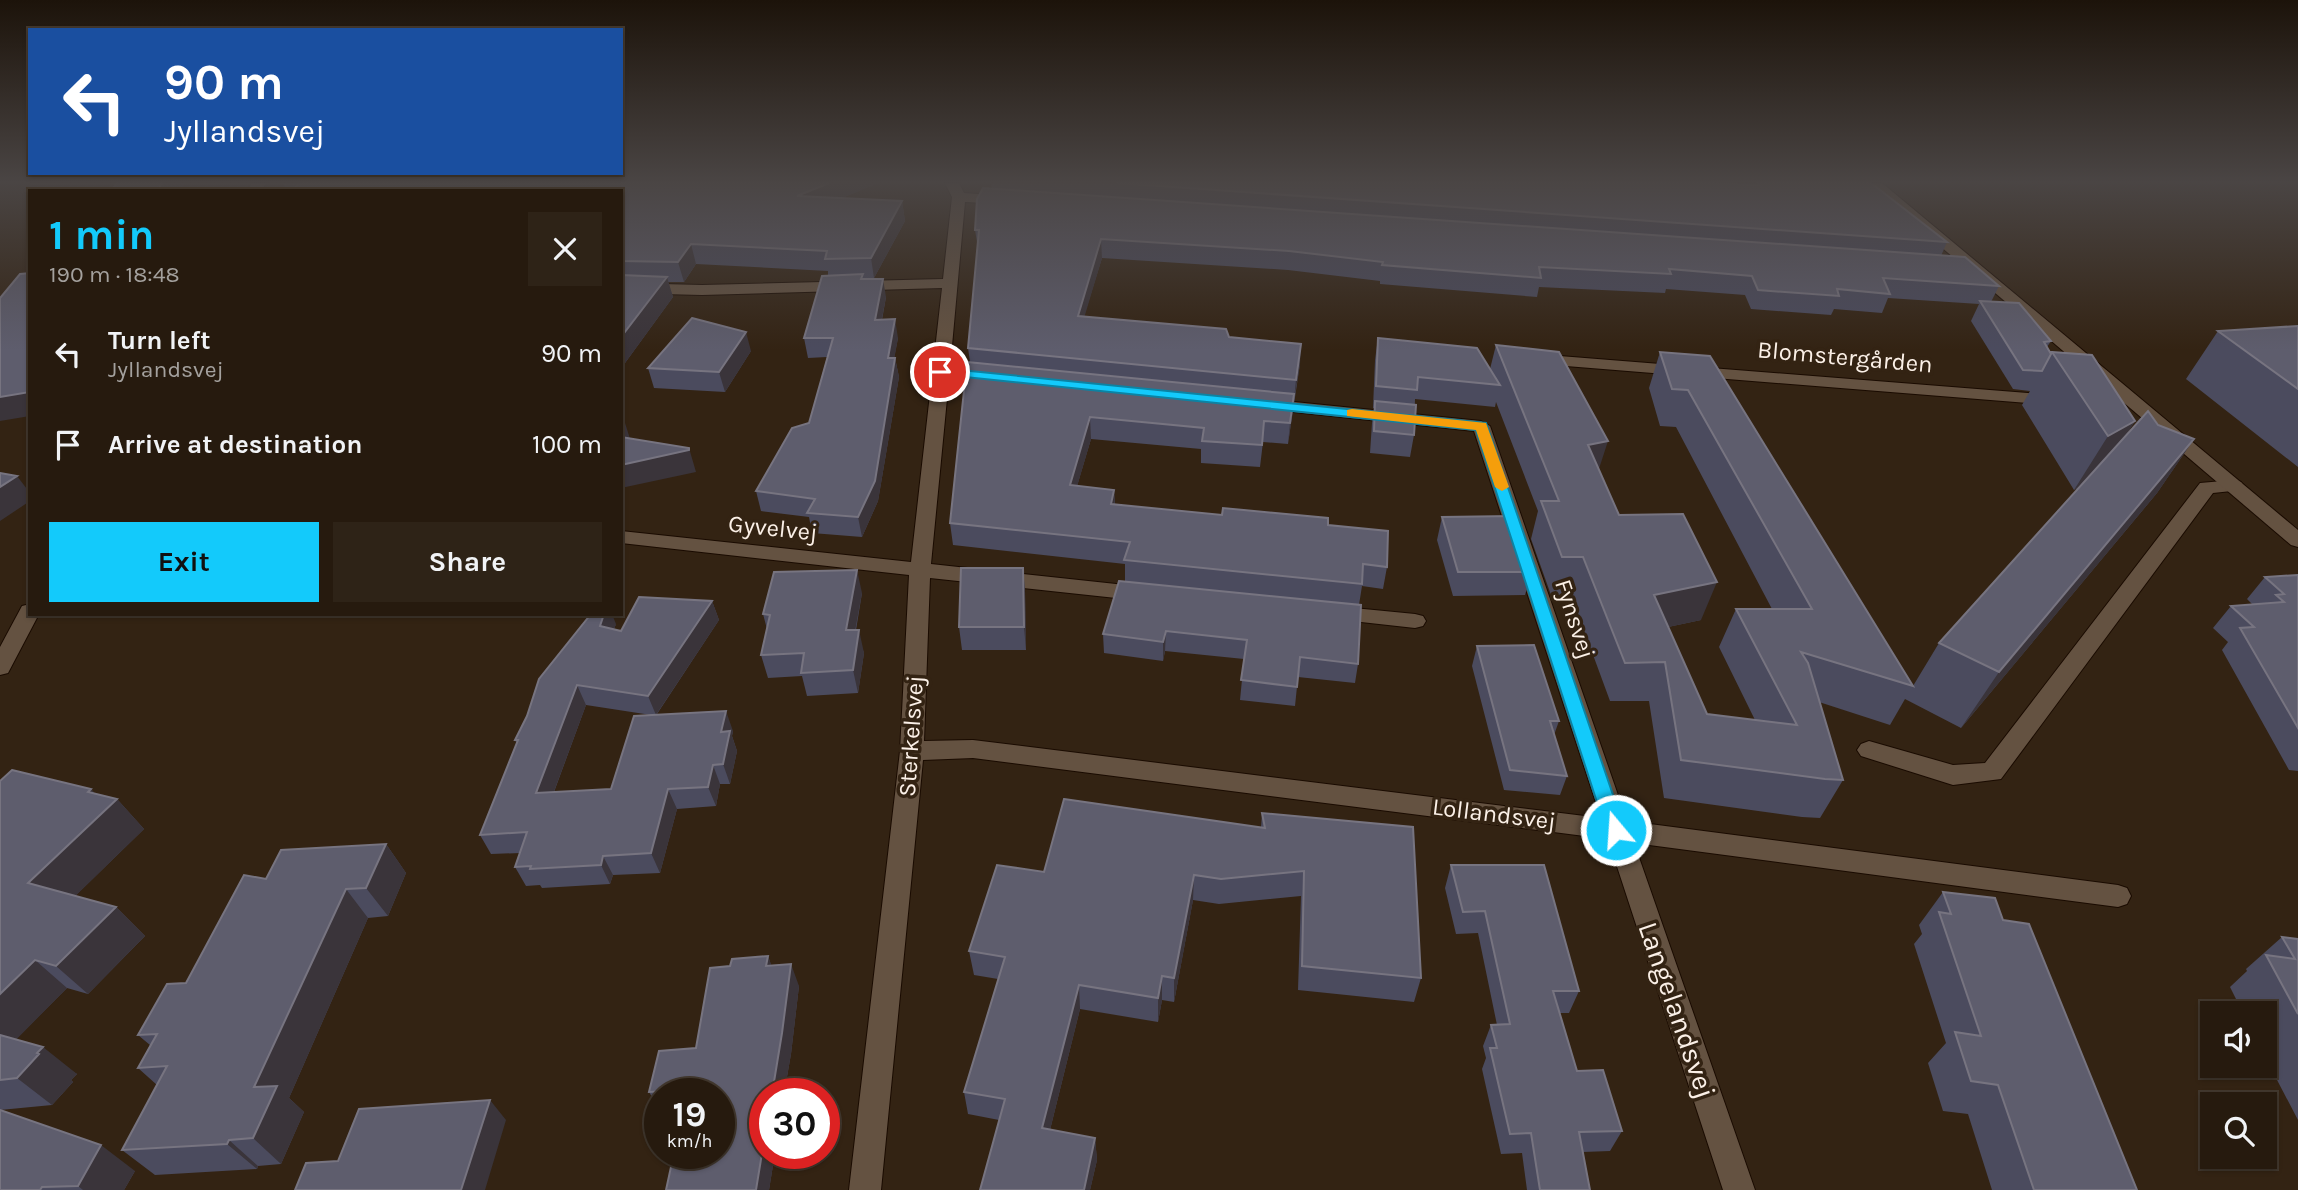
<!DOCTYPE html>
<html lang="en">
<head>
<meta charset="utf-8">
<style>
  body { margin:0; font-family:Karla,sans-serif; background:#2e2317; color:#f1f3f6; height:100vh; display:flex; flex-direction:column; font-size:26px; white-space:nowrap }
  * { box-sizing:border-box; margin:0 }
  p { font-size:23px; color:#a4a19e }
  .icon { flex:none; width:38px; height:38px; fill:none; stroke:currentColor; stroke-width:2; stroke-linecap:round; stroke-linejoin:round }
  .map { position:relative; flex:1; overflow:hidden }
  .sheet { position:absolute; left:28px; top:189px; width:595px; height:427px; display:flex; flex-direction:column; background:#261a0e; border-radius:0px; box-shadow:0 2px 5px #0004,0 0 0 2px #42382e }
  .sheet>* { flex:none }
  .hud { position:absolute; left:28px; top:28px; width:595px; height:147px; border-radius:0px; box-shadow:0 2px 5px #0004,0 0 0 2px #42382e; background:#1a4fa0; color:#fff; overflow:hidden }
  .tools { position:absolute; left:2200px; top:1001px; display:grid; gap:14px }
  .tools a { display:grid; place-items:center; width:77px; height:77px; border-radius:0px; background:#261a0e; box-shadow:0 2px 5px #0004,0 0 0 2px #42382e; font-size:35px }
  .speed { position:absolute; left:644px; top:1078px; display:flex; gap:14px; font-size:35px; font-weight:700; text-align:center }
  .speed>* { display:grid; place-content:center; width:91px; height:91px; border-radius:50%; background:#261a0e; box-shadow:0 2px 5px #0004,0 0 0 2px #42382e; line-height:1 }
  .speed small { font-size:18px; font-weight:400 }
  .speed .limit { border:10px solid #d22; background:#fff; color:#111 }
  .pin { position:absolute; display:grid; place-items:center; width:60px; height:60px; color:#fff; margin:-30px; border:4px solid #fff; border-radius:50%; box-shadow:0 2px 7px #0007 }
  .me { position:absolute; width:77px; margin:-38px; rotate:342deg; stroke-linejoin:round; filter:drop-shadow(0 0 5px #0008) }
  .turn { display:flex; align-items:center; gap:24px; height:147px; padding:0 21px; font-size:32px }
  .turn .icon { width:91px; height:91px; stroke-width:2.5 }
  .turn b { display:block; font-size:49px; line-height:60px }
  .round { display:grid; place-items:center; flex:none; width:74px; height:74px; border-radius:0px; background:#2e2317 }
  .summary { display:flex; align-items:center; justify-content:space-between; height:119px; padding:0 21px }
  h1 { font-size:42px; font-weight:700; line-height:52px; color:#13cafb }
  .action { display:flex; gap:14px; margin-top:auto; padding:14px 21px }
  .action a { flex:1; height:80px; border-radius:0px; background:#13cafb; color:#111; font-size:28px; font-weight:700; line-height:80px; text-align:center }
  .action a+a { background:#2e2317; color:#f1f3f6 }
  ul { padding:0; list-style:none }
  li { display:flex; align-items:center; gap:21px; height:91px; padding:0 21px }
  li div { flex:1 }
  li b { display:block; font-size:26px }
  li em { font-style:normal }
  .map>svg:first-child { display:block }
</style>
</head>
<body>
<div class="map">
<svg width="2298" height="1190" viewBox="0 0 2298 1190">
  <rect width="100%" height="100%" fill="#332313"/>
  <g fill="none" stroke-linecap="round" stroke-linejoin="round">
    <defs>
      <path id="street" d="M252 183H266L261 191H247Z
        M945 183H959L964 193 1006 196 1013 200 1006 204 965 202 950 368 994 372 1003 377 994 382 949 378 931 564 1144 587 1151 589 1154 594 1151 599 1144 601 930 578 924 741 973 740 1601 818 1474 431 1266 409 1257 404 1266 399 1481 421 1490 426 1627 821 2118 885 2127 888 2131 896 2127 904 2118 907 1634 843 1755 1190H1723L1608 839 973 758 923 760 881 1190H849L900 751 909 575 621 543V531L911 562 942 288 702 295 621 293V283L702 285 943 279 952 197Z
        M1547 355 2053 395 2062 400 2053 405 1541 364 1539 360 1541 356Z
        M2234 480 2241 482 2244 486 2241 490 2213 493 2001 779 1953 785 1861 756 1857 750 1861 744 1869 741 1953 765 1985 763 2200 483Z
        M30 604V614H39L8 673 0 675V647L22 606Z
        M1333 606 1415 614 1423 616 1426 621 1423 626 1415 628 1325 618 1322 613 1325 608Z"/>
      <path id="secondary" d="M1866 183H1882L2298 530V547L2291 545Z"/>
    </defs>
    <!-- street casing -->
    <use href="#street" stroke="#1a0b01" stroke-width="2"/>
    <!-- secondary casing -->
    <use href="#secondary" stroke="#1a0b01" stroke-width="2"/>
    <!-- street -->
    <use href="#street" fill="#645241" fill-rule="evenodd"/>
    <!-- secondary -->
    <use href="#secondary" fill="#645241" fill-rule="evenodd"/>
  </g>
  <!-- wall -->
  <path fill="#4b4b5e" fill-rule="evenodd" d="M283 183H878L842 198 902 201 905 221 874 278H864L886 297 882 320 898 338 894 358H895L899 377 878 501 862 537 812 533 809 517 761 511 756 491 809 423 827 357 808 358 804 338 828 275V271L696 264 684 282H668L673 297 625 363H621V191H286Z
    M991 183H1712L1744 185 1743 183H1871L1947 242 1941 256 1999 286 1991 302 2051 341 2047 347 2051 354 2052 352 2135 421 2124 438 2158 425 2194 439 2157 493 1961 728 1905 699 1890 725 1819 702 1843 780 1820 818 1802 817 1664 798 1649 701H1610L1571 595H1551L1531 539 1538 511 1496 402 1495 407 1415 399 1414 435 1410 457 1370 453 1372 423 1374 408H1373L1375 360 1378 338 1490 369 1496 345 1599 470 1619 515 1701 620 1668 627 1707 714 1755 720 1719 647 1736 609H1772L1676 427 1660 426 1649 388 1660 352 1913 686 1939 643 2080 487 2074 490 2022 405 2030 391 2013 389 1971 321 1979 304 1888 298 1882 313 1834 309 1831 315 1751 309 1745 295 1666 289 1665 293 1539 287 1537 297 1380 284V281L1288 270 1102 258 1084 316 1229 337 1300 364 1288 444 1263 442 1260 467 1201 463V449L1091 439 1077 486 1114 490 1115 505 1328 525 1387 567 1383 589 1362 586 1359 605 1358 664 1355 683 1298 677 1295 706 1240 700 1244 659 1165 651 1163 661 1104 653 1103 634 1125 582V564L953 545 950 523 970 362 968 348 978 248 975 230 992 189Z
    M2298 326V467L2186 379 2218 331Z
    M751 351 725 392 654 388 648 368Z
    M1442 517 1532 572 1525 595 1453 596 1437 540Z
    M1023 568 1025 591 1026 650H962L959 627Z
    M2298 575V771L2289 770 2222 650 2228 642 2213 628 2231 606 2253 605 2247 599 2265 577Z
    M862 593 856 630 864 653 858 693 807 696 802 676 768 678 761 655 767 629 763 614Z
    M712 601 719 620 657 714 733 731 732 736 737 751 730 784H720L716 806 677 809 660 873 613 875 610 884 542 888 540 885 526 886 515 867 520 853 491 854 480 835 517 744 515 740 616 624 614 629 621 631ZM586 705 651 715 611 789 554 792Z
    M1477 646 1559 721 1554 735 1567 776 1560 795 1504 790 1472 666Z
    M0 781 91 789 95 794 117 799 144 829 75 896 116 907 145 936 88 994 67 988 16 1039 77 1074 71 1080 73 1082 52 1105 0 1110Z
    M1262 813 1421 978 1414 1002 1298 990 1301 896 1219 904 1193 900 1174 1002 1162 1000 1158 1022 1080 1009 1050 1130 1095 1138 1097 1160 1090 1190H980L999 1120 968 1114 964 1092 998 979 974 975 969 951 1044 872 1261 827Z
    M386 844 406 873 388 916 368 918 289 1098 304 1112 281 1164 258 1166 257 1169 155 1175 122 1150 157 1085 138 1068 150 1045 138 1035 186 983 266 879Z
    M1451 865 1579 991 1569 1013H1559L1577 1071 1622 1131 1610 1151 1583 1152 1590 1190H1527L1522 1153 1501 1154 1482 1069 1486 1058 1483 1046 1491 1025H1497L1478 933 1456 934 1445 888Z
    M1943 892 2003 920 2137 1190H1992L1968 1114 1943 1111 1928 1063 1946 1043 1914 944 1922 934 1919 925Z
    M2282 937 2298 939V1120L2264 1055V1013H2243L2230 987 2247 971 2246 969Z
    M768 956 771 965 799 986 791 1054 784 1094H765L775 1153 769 1190H666L719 1094H660V1110L649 1092 696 1048 730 966Z
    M135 1171 124 1190H0Z"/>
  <!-- shaded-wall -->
  <path fill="#3a343a" d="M162 183H184L180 191H157Z
    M829 183H878L801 215 797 196Z
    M902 201 905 221 874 278 871 258Z
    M1101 239 1102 258 1079 335 1078 316Z
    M691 244 696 264 684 282 678 262Z
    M667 277 673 297 625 363 621 352V337Z
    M883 279 886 297 878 339 875 320Z
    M895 319 898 338 891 377 888 358Z
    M746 332 751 351 725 392 719 372Z
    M1301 344 1300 364 1294 400 1296 380Z
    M895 358 899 377 878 501 862 537 858 517Z
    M30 392V416L0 421V397Z
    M1294 394 1292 415 1288 444 1290 423Z
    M1090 417 1091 439 1071 507 1070 485Z
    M2135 421 2100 475 2074 490 2108 436Z
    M625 423 632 445 621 457V427Z
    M2194 439 2157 493 1961 728 1999 672Z
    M1608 441 1596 478 1588 445Z
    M689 448 696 472 621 488V465Z
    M17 476 30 493V501L0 521V487Z
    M1114 490 1115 512 1111 504Z
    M1023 568 1025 591 1026 650 1024 627Z
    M857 570 862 593 851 653 846 630Z
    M1717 582 1701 620 1640 633 1654 595Z
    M712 601 719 620 656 715 648 696Z
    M604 614H612L616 624 608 645 600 626Z
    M859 630 864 653 858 693 853 670Z
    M1166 631 1165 651 1163 661V642Z
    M577 685 586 705 546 813 536 793Z
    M726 711 733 731 732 736 737 751 730 784 723 764 721 732Z
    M713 765 720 784 716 806 708 787Z
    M91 789 108 808 117 799 144 829 59 912 28 883 88 792Z
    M668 789 677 809 660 873 651 853Z
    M386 844 406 873 388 916 366 888Z
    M603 856 613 875 610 884 601 865Z
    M1194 875 1193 900 1174 1002V978Z
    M346 889 368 918 289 1098 304 1112 281 1164 253 1138 254 1087Z
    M116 907 145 936 88 994 56 966Z
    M768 956 776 978 766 966Z
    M35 960 67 988 2 1054 0 1052V994Z
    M791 964 799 986 791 1054 784 1094H772Z
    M1162 976V1000L1158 1022V998Z
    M1079 985 1080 1009 1045 1150 1042 1128Z
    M43 1047 77 1074 71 1080 73 1082 52 1105 17 1078Z
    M490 1100 506 1120 485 1190H461Z
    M765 1135V1153H775L769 1190H756Z
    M1095 1138 1097 1160 1090 1190H1084Z
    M229 1140 258 1166 257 1169 227 1144Z
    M101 1145 135 1171 124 1190H83L78 1186Z"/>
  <!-- building -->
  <path fill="#5e5d6d" stroke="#777480" stroke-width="2" d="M117 183H162L157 191H111Z
    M301 183H829L797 196 902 201 871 258 825 259 827 251 691 244 678 262 621 261V191H290Z
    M1117 183H1712L1759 185 1758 183H1871L1947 242Z
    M983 188 1965 257 1999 286 1883 278 1890 294 1837 289 1839 296 1758 290 1752 276 1669 269 1671 274 1539 267 1541 278 1382 265 1383 262 1289 251 1101 239 1078 316 1226 329 1229 337 1301 344 1296 380 968 348 979 230H975L977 199Z
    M30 273V392L0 397V298L20 274Z
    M863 274 861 279H883L875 320 895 319 888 358H895L875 481 858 517 807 513 815 499 756 491 792 428 809 423 833 338H804L822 276Z
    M621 275 667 277 621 337Z
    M1980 301 2019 303 2051 341 2044 342 2051 354 2042 371 2023 370Z
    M692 318 746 332 719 372 648 368Z
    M2298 326V389L2218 331Z
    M1378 338 1477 348 1500 385 1418 377 1417 390 1376 386Z
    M1496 345 1559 352 1608 441 1588 445 1619 515 1683 514 1717 582 1654 595 1707 714 1797 725 1736 609H1812L1688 390 1672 389 1660 352 1710 356 1913 686 1801 652 1808 663 1843 780 1825 779 1681 760 1665 662 1625 663 1583 557H1562L1541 501H1559Z
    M2052 352 2092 355 2135 421 2108 436Z
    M967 362 1294 394 1290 423 1264 421 1262 445 1202 441 1204 428 1090 417 1070 485 1114 490 1111 504 1222 515 1223 508 1328 518V525L1388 531 1387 567 1363 564 1362 584 1124 560 1130 542 950 523Z
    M1375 401 1416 405 1414 435 1374 431Z
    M2148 411 2158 425 2194 439 1999 672 1939 643Z
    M621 437 689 448V450L621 465Z
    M0 473 17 476 0 487Z
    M1512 516 1532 572H1458L1442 517Z
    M961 568H1023L1024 627H959Z
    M857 570 846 630H859L853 670 801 673 804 653 761 655 770 615 763 614 774 572Z
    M2298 575V728L2240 628 2254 627 2231 606 2284 602 2276 595 2284 594 2265 577Z
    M1119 581 1361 605 1358 664 1300 657 1297 687 1241 680 1247 640 1166 631 1163 642 1103 634Z
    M639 597 712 601 648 696 577 685 536 793 611 789 634 716 726 711 721 732 730 731 723 764 713 765 708 787 668 789 651 853 603 856 601 865 530 869 531 866 515 867 527 832 480 835 518 740H515L527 716 539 679 591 614H604L600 626 621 631Z
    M1534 645 1559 721H1550L1567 776 1510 770 1477 646Z
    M12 770 91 789 88 792 117 799 28 883 116 907 56 966 35 960 0 994V781Z
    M1064 799 1265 828 1262 813 1413 827 1421 978 1302 966 1304 871 1221 879 1194 875 1174 978 1162 976 1158 998 1079 985 1042 1128 1095 1138 1084 1190H980L1005 1099 964 1092 1005 957 969 951 997 865 1044 872Z
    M386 844 366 888 346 889 254 1087 277 1086 253 1138 229 1140 227 1144 122 1150 167 1066 138 1068 157 1034 138 1035 167 984 186 983 244 875 266 879 281 850Z
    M1451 865H1544L1579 991H1553L1577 1071 1603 1070 1622 1131 1579 1132 1590 1190H1540L1531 1133 1510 1134 1490 1048H1497L1491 1025 1510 1024 1485 911 1463 912Z
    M1943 892 1995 898 2003 920 2029 924 2137 1190H2034L1998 1085 1971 1081 1955 1032 1981 1036 1939 912 1951 914Z
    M2282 937 2298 939V1014L2266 955 2295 959Z
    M768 956 766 966 791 964 782 1033 772 1094H765V1135L756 1190H666L674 1153H719V1094H686L687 1090 649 1092 659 1051 696 1048 710 968 730 966 732 959Z
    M0 1035 43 1047 37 1053 39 1054 17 1078 0 1080Z
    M490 1100 461 1190H295L306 1163 338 1161 359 1109Z
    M0 1110 101 1145 78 1186 42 1187 40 1190H0Z"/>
  <!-- sky -->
  <linearGradient id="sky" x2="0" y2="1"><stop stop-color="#1c130a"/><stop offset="0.52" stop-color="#4a4544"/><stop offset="1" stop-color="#4a4544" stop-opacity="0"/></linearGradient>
  <rect width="2298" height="350" fill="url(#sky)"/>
  <!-- route -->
  <path fill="#13cafb" stroke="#0c83a3" stroke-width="2" d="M940 368 1486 423 1625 830 1623 835 1616 838 1609 835 1606 830 1476 430 936 374 934 372Z"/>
  <!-- slow -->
  <path fill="#f59e0b" d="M1352 409 1486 423 1509 487 1502 491 1495 487 1476 430 1347 416V410Z"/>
  <g text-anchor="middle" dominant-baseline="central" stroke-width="7" stroke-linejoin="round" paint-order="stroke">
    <!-- street labels -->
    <g font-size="24" fill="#fbf0e7" stroke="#332313">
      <text transform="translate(1845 357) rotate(5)">Blomstergården</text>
      <text transform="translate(773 528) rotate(6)">Gyvelvej</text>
      <text transform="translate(1575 619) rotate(72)">Fynsvej</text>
      <text transform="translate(911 736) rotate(-86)">Sterkelsvej</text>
      <text transform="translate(1494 814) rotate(7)">Lollandsvej</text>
    </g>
    <!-- near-street labels -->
    <g font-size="28" fill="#fbf0e7" stroke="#332313">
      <text transform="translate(1677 1010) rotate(71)">Langelandsvej</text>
    </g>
  </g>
</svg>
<div class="tools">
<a><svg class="icon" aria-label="sound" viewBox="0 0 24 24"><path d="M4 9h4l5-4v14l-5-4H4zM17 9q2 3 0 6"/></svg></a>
<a><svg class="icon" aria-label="search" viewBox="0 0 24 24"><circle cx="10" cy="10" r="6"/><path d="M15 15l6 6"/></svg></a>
</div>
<div class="speed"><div>19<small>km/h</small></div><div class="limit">30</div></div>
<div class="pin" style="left:940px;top:372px;background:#d93025"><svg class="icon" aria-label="arrive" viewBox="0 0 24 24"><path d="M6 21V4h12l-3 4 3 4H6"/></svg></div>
<svg class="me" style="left:1616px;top:830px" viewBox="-20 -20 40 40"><circle r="17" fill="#13cafb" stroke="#fff" stroke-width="3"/><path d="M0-11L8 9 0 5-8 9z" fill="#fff"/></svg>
<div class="hud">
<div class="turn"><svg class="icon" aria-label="left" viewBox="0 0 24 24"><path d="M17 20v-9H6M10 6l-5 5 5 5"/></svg><div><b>90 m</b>Jyllandsvej</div></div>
</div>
<section class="sheet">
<div class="summary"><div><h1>1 min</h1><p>190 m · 18:48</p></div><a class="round"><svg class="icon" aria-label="close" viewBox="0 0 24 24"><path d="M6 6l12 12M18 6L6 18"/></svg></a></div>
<ul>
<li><svg class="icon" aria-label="left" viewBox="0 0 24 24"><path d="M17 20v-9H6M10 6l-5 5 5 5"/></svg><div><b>Turn left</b><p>Jyllandsvej</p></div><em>90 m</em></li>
<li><svg class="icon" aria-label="arrive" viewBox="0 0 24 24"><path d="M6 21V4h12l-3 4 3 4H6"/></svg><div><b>Arrive at destination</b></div><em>100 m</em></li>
</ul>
<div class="action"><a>Exit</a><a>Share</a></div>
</section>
</div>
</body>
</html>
